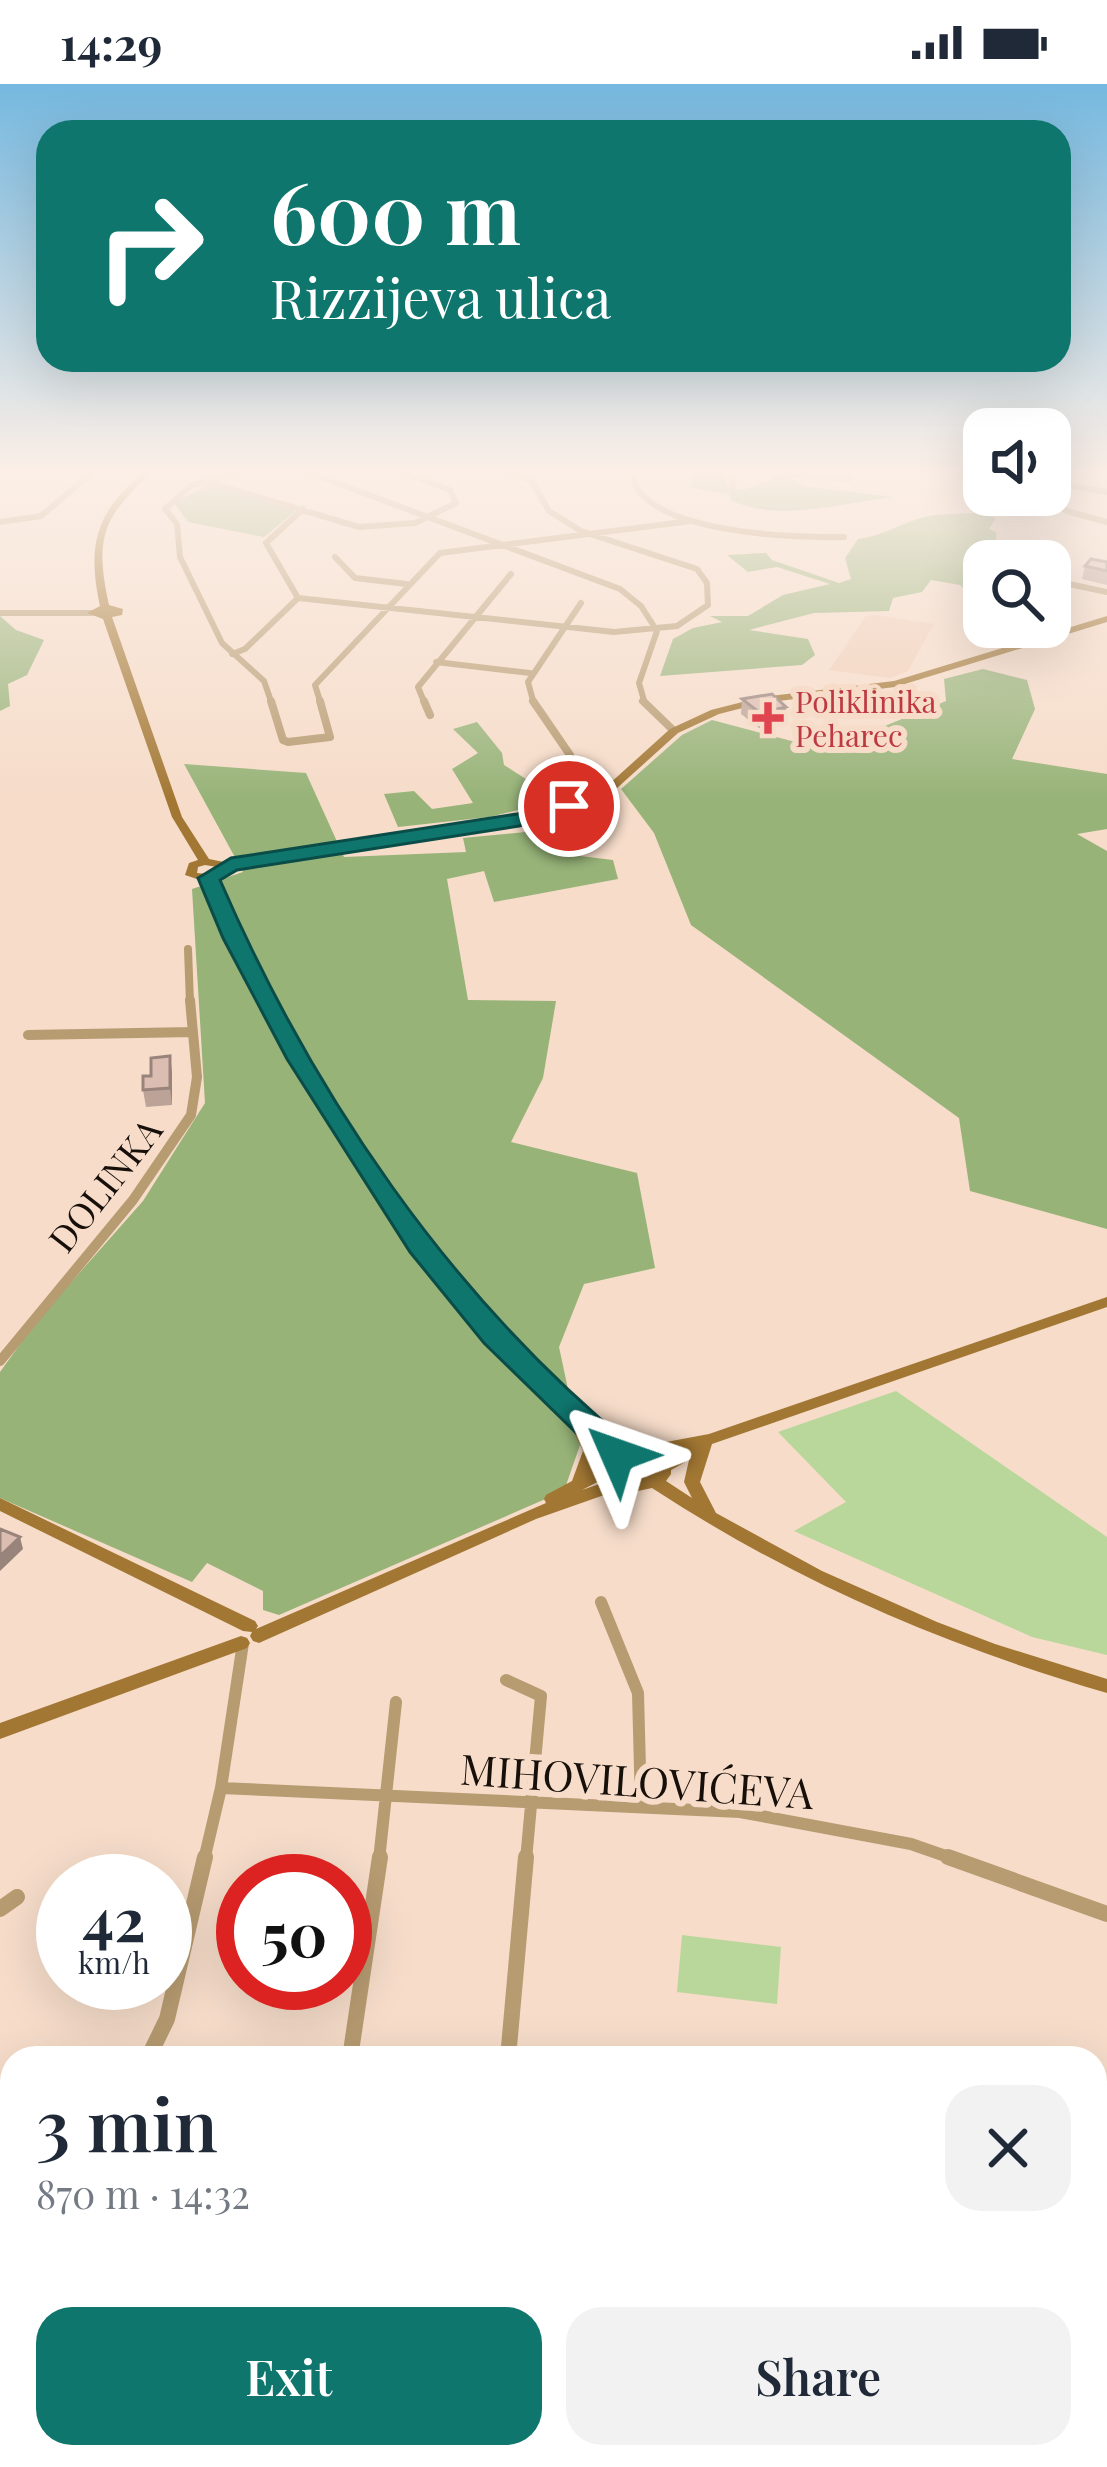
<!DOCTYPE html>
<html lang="en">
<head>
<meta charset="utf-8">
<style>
  body { margin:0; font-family:"Playfair Display",serif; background:#f2f2f3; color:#1f2937; height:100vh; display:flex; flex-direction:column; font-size:45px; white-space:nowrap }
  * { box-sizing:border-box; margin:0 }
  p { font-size:39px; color:#747a83 }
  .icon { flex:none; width:66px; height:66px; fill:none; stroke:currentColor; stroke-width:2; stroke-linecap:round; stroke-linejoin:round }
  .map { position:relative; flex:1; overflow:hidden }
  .drawer { position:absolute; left:0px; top:1962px; width:1107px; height:423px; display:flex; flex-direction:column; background:#fff; border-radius:36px 36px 0 0; box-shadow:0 12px 48px #0002 }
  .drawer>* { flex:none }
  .guide { position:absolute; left:36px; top:36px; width:1035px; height:252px; border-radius:36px; box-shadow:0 12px 48px #0002; background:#0f766e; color:#fff; overflow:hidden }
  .tools { position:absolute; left:963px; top:324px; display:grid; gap:24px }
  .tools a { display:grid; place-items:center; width:108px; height:108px; border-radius:24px; background:#fff; box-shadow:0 12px 48px #0002; font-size:60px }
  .speed { position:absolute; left:36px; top:1770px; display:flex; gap:24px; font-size:60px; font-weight:700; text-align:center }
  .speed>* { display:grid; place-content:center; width:156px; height:156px; border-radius:50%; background:#fff; box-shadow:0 12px 48px #0002; line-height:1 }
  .speed small { font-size:30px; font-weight:400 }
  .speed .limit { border:18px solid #d22; background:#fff; color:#111 }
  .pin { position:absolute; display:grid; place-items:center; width:102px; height:102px; color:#fff; margin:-51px; border:6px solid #fff; border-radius:50%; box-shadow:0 3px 12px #0007 }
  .me { position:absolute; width:132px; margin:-66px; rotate:313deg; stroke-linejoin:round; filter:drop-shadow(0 0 9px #0008) }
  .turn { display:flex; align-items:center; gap:42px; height:252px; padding:0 36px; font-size:54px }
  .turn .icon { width:156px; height:156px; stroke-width:2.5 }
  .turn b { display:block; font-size:84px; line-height:102px }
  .round { display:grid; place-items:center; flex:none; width:126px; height:126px; border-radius:36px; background:#f2f2f3 }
  .head { display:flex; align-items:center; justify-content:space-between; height:204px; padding:0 36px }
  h1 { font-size:72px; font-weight:600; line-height:90px }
  .button { display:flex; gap:24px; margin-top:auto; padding:24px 36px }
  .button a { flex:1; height:138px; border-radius:36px; background:#0f766e; color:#fff; font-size:48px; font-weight:600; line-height:138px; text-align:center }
  .button a+a { background:#f2f2f3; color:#1f2937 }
  .status { display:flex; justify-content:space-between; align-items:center; height:84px; padding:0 60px; background:#fff; direction:ltr }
  .status svg { height:33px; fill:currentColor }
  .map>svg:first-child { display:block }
</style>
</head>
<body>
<div class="status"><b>14:29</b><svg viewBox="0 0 49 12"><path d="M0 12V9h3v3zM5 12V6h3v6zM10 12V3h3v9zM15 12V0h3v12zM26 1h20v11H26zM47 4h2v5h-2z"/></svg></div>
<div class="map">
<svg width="1107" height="2383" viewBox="0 0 1107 2383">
  <rect width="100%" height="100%" fill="#f6dcc9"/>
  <!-- built -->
  <path fill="#f0cfb8" d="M877 531 934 540 908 587 890 594 829 586 866 532Z"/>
  <!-- green -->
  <path fill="#b9d79a" d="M896 1307 1107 1453V1571L1032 1553 794 1447 846 1418 778 1348Z
    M682 1851 781 1863 777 1920 677 1908Z"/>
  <!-- forest -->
  <path fill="#97b378" d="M697 384H723L726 402 742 406 772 396 770 384H825L785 392 804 402 893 413C841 419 781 438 732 417L729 410 691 404Z
    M209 400 298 425 264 453 188 438 174 419Z
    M977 429 996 434 989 445 996 448 997 464 976 485 984 496V524L960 501 931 496 922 508 893 514 889 527 814 529 749 546 808 555 815 571 802 581 660 592 673 555 693 544 722 538 710 532H748L783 511 830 500 777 483 748 488 727 471 766 469 772 476 839 499 851 495 845 474 858 455C883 452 901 439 925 433 942 429 960 430 977 429Z
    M0 532 16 546 44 556 27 591 8 600 10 622 0 627Z
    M983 585 1027 596 1035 625 1012 675 1107 690V745L1077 750 1107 767V1145L970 1107 959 1034 691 841 654 749 621 705 682 651 712 636 826 666 946 617 944 595Z
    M477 638 502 669 504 681 543 706V720L489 733 398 743 384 710 414 707 432 725 473 719 452 685 478 669 453 645Z
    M184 680 306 689 344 773 466 768 463 754 546 746 547 768 613 776 618 795 494 818 484 787 447 795 468 916 556 917 543 994 511 1058 637 1089 655 1184 584 1200 559 1263 580 1361 564 1407 279 1531 263 1526V1507L207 1479 192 1498 0 1414V1288L36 1238 143 1117 205 1019 192 805 243 788Z"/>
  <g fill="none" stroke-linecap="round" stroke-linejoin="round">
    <!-- street-far4 -->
    <path stroke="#b79b71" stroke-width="6" d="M257 384 192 401 165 425 177 440 180 473 222 559 264 597 272 620
      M297 384 620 505 641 522 657 547 639 599 645 620
      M640 384 633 394C647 450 798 454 844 453
      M730 384 733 402
      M1070 389 1084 384
      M208 398 359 443 415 439 456 419 450 406 393 384
      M1050 398 1107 408
      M1039 411 1067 427 1107 438
      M0 438 41 432 98 384
      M335 473 355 494 407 500
      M1050 496 1107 508
      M298 514 614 548 677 542 708 521 707 499 697 485 581 447 549 427 532 397 496 384
      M0 529H92
      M232 570 245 565 298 514 266 459 303 425
      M436 578 530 589
      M321 620 315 601 440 469 691 437
      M425 620 418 603 511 490
      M534 620 528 598 581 519"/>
    <!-- street-far3 -->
    <path stroke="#b79b71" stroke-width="8" d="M271 617 283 656 288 658 330 653 320 617
      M424 617 430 631
      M533 617 570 671
      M643 617 674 647
      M188 865 190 919"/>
    <!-- street-far2 -->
    <path stroke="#b79b71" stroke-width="10" d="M28 951 193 948
      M0 1277 133 1116 191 1031 197 993 190 916"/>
    <!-- street-far1 -->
    <path stroke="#b79b71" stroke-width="12" d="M601 1518 638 1609 641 1723
      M506 1596 541 1612 526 1776
      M221 1704 740 1728 911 1760 957 1776
      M204 1776 221 1704 243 1559
      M379 1776 396 1618"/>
    <!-- street -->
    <path stroke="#b79b71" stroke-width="16" d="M948 1773 1107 1830
      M0 1825 17 1813
      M148 1974 167 1935 205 1773
      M350 1974 380 1773
      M508 1974 526 1773
      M0 2092 12 2108
      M0 2164 12 2150
      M567 2373 593 2383
      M218 2383 222 2373
      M458 2383 461 2373"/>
    <!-- secondary -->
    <path fill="#a27733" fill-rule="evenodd" d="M149 384H157C105 431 93 449 109 521L123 525 122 531 112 533 182 733 209 775 224 778 544 727 608 701 670 645 711 626 762 613 894 597 1107 532V538L895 603 762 619 719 630 678 649 616 705 550 732 228 784 227 789 214 795C233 851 264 900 293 950 348 1046 407 1139 480 1222 524 1273 573 1318 624 1362L641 1358 650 1361 709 1350 1107 1213V1223L712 1360 700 1398 716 1429 822 1487 937 1538 995 1560 1107 1595V1609C943 1561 796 1498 652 1404L638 1407 624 1404 536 1435 259 1559 253 1557 250 1552 252 1548 243 1547 0 1427V1414L255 1537 258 1542 256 1545 546 1419 544 1415 546 1411 572 1397 583 1367 567 1335 569 1332C450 1226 359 1090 281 952 252 902 221 852 203 797L185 791 189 779 198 776 172 733 103 535 87 529 100 522C86 457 97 426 149 384ZM205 781 217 783V785L207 790 197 789 198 783ZM592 1353 611 1369 605 1380 592 1386 599 1367ZM639 1370 654 1377 655 1388C643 1397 633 1397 622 1388L621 1379 627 1373ZM689 1376 684 1398 692 1414 666 1397 671 1390V1386ZM607 1393 611 1396 582 1406Z
      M241 1552 247 1554 250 1559 247 1564 0 1655V1639Z"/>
  </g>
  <!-- wall -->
  <path fill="#bca398" d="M777 384H848L852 386 851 398 776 393Z
    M1107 478V501L1082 495 1085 482Z
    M742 615 785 637 759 644 741 630Z
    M170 972 172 989V1021L146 1023 143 1006 151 992Z"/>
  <!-- shaded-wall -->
  <path fill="#99847c" d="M786 623 785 637 759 644 760 629Z
    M170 972 172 989V1021L170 1004Z
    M20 1453 23 1465 0 1487V1472Z"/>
  <!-- building -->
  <path fill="#dbbdb1" stroke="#99847c" stroke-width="3" d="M1091 475 1107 478V487L1085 482Z
    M772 610 786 623 760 629 742 615Z
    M170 972V1004L143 1006V992H151V974Z
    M0 1445 20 1453 0 1472Z"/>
  <!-- sky -->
  <linearGradient id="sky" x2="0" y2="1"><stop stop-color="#75b8df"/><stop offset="0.54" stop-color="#fbefe7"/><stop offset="1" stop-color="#fbefe7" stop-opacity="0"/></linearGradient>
  <rect width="1107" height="717" fill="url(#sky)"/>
  <!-- route -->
  <path fill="#0f766e" stroke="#0a4d48" stroke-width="3" d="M569 716 576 718V726L519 742 237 786 220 796C313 1011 450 1212 631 1361L635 1369C628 1381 620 1382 606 1378L484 1259 410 1168 287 975 223 854 198 794 231 774 517 730Z"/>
  <!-- markers -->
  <path fill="#e0444e" stroke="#f6dcc9" stroke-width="4.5" d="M762 616h12v12h12v12h-12v12h-12v-12h-12v-12h12z"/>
  <g text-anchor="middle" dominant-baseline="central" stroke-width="12" stroke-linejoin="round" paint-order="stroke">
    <!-- far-health labels -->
    <g font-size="30" fill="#be3a42" stroke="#f6dcc9" text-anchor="start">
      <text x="795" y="617">Poliklinika<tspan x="795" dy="34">Peharec</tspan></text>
    </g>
    <!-- street labels -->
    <g font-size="36" fill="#170f09" stroke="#f6dcc9">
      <text transform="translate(104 1100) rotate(-52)">DOLINKA</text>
    </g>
    <!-- near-street labels -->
    <g font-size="42" fill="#170f09" stroke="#f6dcc9">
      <text transform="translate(637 1696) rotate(4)">MIHOVILOVIĆEVA</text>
    </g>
  </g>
</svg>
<div class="tools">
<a><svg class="icon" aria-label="sound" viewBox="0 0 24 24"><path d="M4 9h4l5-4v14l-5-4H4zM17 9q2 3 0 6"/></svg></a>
<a><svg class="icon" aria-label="search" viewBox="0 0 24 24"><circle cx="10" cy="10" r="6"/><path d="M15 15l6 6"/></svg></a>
</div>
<div class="speed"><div>42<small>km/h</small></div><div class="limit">50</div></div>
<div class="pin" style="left:569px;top:722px;background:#d93025"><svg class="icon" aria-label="arrive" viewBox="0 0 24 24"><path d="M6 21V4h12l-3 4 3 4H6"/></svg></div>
<svg class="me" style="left:617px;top:1371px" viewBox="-20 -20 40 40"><path d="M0-17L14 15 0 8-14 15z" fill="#0f766e" stroke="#fff" stroke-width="4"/></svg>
<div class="guide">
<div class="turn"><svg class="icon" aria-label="right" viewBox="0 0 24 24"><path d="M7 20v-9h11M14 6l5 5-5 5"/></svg><div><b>600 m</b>Rizzijeva ulica</div></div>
</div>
<section class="drawer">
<div class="head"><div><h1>3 min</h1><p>870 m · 14:32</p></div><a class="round"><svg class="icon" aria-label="close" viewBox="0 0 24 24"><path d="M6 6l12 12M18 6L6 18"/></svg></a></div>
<div class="button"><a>Exit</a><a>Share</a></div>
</section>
</div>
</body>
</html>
